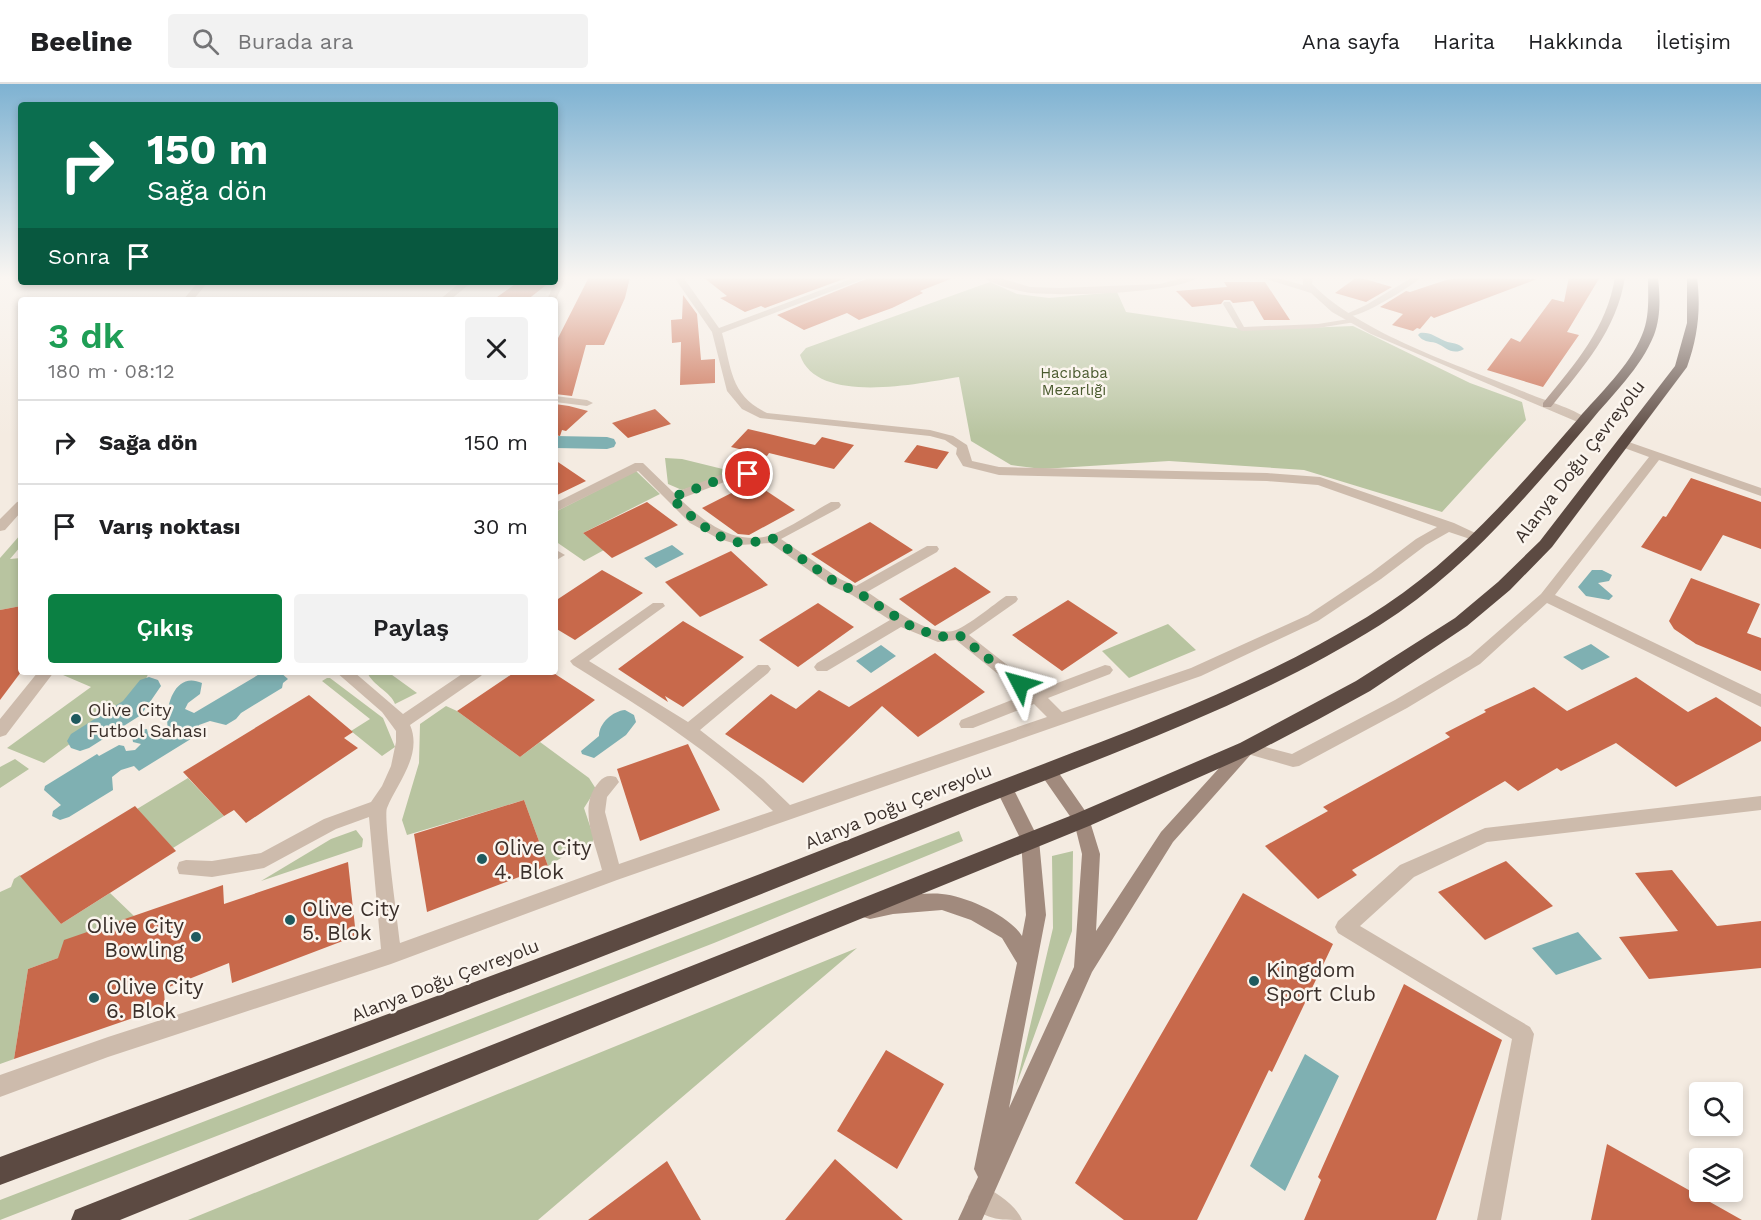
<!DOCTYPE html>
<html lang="tr">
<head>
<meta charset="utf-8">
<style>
  body { margin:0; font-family:"Work Sans",sans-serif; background:#f2f2f2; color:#202124; height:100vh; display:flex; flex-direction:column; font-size:22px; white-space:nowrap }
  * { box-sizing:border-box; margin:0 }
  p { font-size:20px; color:#757577 }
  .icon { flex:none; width:33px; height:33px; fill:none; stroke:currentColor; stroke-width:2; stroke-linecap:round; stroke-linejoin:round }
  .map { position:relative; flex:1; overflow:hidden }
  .drawer { position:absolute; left:18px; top:213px; width:540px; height:378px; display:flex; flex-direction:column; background:#fff; border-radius:6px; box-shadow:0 3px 9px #0003 }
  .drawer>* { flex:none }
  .banner { position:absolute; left:18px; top:18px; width:540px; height:183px; border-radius:6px; box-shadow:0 3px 9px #0003; background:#0b6e4f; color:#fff; overflow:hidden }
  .buttons { position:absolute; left:1689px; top:998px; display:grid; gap:12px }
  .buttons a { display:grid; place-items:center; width:54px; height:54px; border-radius:6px; background:#fff; box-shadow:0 3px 9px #0003; font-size:30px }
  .pin { position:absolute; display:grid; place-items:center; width:51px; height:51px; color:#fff; margin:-26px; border:3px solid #fff; border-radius:50%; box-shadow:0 2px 6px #0007 }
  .me { position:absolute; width:66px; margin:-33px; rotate:309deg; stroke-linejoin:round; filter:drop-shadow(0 0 4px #0008) }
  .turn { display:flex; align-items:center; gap:21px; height:126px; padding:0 30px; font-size:27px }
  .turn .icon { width:78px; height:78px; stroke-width:2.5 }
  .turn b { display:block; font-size:42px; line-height:51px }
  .then { display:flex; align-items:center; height:57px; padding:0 30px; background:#0003; gap:12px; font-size:22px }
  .round { display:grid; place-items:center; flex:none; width:63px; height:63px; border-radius:6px; background:#f2f2f2 }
  .overview { display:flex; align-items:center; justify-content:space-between; height:102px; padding:0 30px }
  h1 { font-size:36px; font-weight:600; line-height:45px; color:#1e9e55 }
  .primary-button { display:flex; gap:12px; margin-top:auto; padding:12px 30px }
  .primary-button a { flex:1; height:69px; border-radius:6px; background:#0b8043; color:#fff; font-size:24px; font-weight:600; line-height:69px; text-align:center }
  .primary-button a+a { background:#f2f2f2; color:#202124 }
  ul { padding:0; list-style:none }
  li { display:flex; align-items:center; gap:18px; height:84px; padding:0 30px; border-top:2px solid #e0e0e0 }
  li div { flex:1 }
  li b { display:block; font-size:22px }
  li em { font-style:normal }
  header { display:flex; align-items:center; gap:36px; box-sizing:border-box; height:84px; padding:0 30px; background:#fff; border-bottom:2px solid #e0e0e0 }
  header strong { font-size:28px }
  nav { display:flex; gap:33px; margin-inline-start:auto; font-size:21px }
  .search { width:420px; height:54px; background:#f2f2f2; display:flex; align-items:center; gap:15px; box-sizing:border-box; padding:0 21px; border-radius:6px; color:#757577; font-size:22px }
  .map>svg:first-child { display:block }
</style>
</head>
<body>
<header>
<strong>Beeline</strong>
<div class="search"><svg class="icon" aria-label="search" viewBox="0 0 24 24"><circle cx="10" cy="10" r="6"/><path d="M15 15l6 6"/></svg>Burada ara</div>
<nav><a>Ana sayfa</a><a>Harita</a><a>Hakkında</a><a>İletişim</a></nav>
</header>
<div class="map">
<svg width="1761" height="1136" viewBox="0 0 1761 1136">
  <rect width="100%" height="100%" fill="#f4ebe1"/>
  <!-- green -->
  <path fill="#b8c4a0" d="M990 198 1017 210 1049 214 1117 208 1126 228 1249 246 1353 242 1470 299 1522 318 1526 336 1442 428 1304 386 1169 377 1042 385 1011 381 971 357 959 293C920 299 817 322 800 271L806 264Z
    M665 374 682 375 739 389 682 406 668 400Z
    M636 387 660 410 583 449 604 466 584 477 555 457V428Z
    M21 450V462L10 475 21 474V522L0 526V474Z
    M1168 540 1196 566 1129 594 1102 567Z
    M66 588H149L142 604 144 605 44 679 7 664 91 603 63 591Z
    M367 588H388L417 609 395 620C391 608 373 602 367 588Z
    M327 594H330L383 634 395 663 382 672 351 647 370 635 322 597Z
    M446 622 457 627 520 673 540 658 589 694 596 705 584 724 594 754 592 759 574 766 548 782 524 716 407 751 402 736 419 679 420 640Z
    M15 675 29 685 0 704V683Z
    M188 694 224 732 173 764 137 725Z
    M356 746 363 755 362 763 261 797 331 755Z
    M959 747 963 757 714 859 0 1136V1116Z
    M1073 767 1072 847 1016 1002 1053 844 1052 772Z
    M20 791 61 840 110 809 134 832 58 874 28 885 14 975 0 980V808L11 803 14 795Z
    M857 864 538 1136H188Z"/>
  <!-- water -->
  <path fill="#7fb0b2" d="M1420 249C1431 248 1435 253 1445 257 1452 260 1458 258 1464 265 1452 272 1446 263 1436 259 1428 257 1423 258 1418 251Z
    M672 461 684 470 656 484 644 474Z
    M1592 486H1602L1612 491 1609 497 1598 499 1613 512 1609 516 1586 512 1578 503Z
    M1591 560 1610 573 1582 586 1563 573Z
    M881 561 896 572 871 589 856 577Z
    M263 588H280L288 595 283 599 282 604 241 629 236 635 226 641 210 637 199 641 194 653 139 687 134 682 121 686 112 693 113 706 69 733 60 736 52 732 53 727 61 721 44 706 45 702 97 670 99 672 119 661 124 662 126 667 135 666 141 660 133 658 132 652 138 646 147 645 148 650C156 650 160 651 168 645 164 625 174 586 202 599L200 610 188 619 185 625 194 629Z
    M625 626 634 631 636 638 626 651 594 674 582 670 581 667 599 652C599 639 613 627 625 626Z
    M1578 848 1602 875 1556 891 1532 864Z
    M1305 970 1339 992 1285 1107 1250 1082Z"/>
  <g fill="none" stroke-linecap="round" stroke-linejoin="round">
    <!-- canal -->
    <path fill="#7fb0b2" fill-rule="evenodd" d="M555 352 607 353 614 355 616 359 614 363 607 365 555 364Z
      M149 593 158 596 161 602 141 631 89 664 80 667 71 664 67 657 71 650 123 617 140 596Z"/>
  </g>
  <!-- building -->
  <path fill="#c8694b" d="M589 193H630L625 214 604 261H586L572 312 555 310V260Z
    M703 193H849L765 224 761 222 745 228 720 214 727 212Z
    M871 193 953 194 920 207 923 209 892 224 859 236 847 229 804 246 777 231Z
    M1357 193H1358L1392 203 1366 218 1335 209Z
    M1466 193 1537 195 1434 234 1431 232 1420 245 1417 244 1413 247 1392 241 1403 230 1380 223 1406 207 1410 208 1446 196Z
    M1569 193H1600L1567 248 1579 251 1543 303 1487 286 1511 254 1520 258 1552 215 1564 218Z
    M518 198H550L527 216H493Z
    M1224 198H1265L1290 236H1264L1253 217 1233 219 1230 216H1224L1221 220 1192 223 1176 207 1227 203Z
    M683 211 697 230 701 276 715 275V299L680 301 681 258 672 259 671 236 682 235Z
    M555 320 569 322 588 327 566 347 562 346 560 352 555 351Z
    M655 325 671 340 628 354 612 339Z
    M748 345 815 361 822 353 854 361 834 385 769 369 767 372 731 363Z
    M917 361 949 368 937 385 904 378Z
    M555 376 586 397 555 412Z
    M1691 394 1761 418V465L1723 451 1701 487 1641 463 1663 432 1666 433Z
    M753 398 795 426 749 451 738 450 702 424Z
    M647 418 678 441 612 474 583 449Z
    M870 438 913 466 855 499 811 470Z
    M731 467 768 501 700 533 665 498Z
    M955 483 991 508 935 542 899 515Z
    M602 486 643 509 575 556 555 544V517Z
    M1691 494 1760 520 1747 549 1761 554V587L1696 560 1674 545 1669 537Z
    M1068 516 1118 549 1062 587 1012 551Z
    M818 519 854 543 798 583 759 556Z
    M21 522V588L0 616V526Z
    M683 537 744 573 683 623 665 612 668 618 618 585Z
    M935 569 985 608 918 653 882 622 803 699 725 650 771 610 796 625 819 606 849 623Z
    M515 588H552L595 616 520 673 457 627Z
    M1636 593 1688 628 1716 613 1761 643V657L1676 703 1616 659 1561 687 1557 684 1518 707 1505 697 1352 786 1357 791 1318 815 1265 762 1328 727 1323 723 1450 653 1445 649 1486 628 1484 626 1534 603 1567 627Z
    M309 611 353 648 344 654 358 664 246 739 234 726 224 732 183 688Z
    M688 660 720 726 640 757 617 685Z
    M524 716 548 782 427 828 414 750Z
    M135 722 176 767 61 840 20 792Z
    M1506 777 1553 822 1485 856 1438 808Z
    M348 778 356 852 232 899 229 879 164 905 165 923 14 975 28 885 58 874 64 856 223 801 224 820Z
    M1672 786 1717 842 1761 837V884L1649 895 1619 853 1678 847 1635 789Z
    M1243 809 1333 860 1272 988 1269 986 1197 1136H1124L1075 1099Z
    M1404 900 1502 956 1436 1136H1304L1321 1096 1318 1093Z
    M886 966 944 1000 897 1085 837 1047Z
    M1607 1060 1742 1136H1591Z
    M835 1075 903 1136H785Z
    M667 1077 701 1136H588Z"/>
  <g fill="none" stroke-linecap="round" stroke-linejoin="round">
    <!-- lane -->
    <path fill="#cdbbac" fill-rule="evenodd" d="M1413 193H1422C1410 203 1354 239 1342 232L1366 221Z
      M1224 218H1230L1244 243 1318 240 1355 234 1359 236 1355 238 1318 244 1242 247 1238 245 1223 220Z"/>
    <!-- street -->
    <path fill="#cdbbac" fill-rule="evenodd" d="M557 193H566L555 218V216H547Z
      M674 193H683L719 244 856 193H869L722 249C732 286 730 311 767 329L930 346 953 352 967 361 972 377 999 383 1267 389 1320 393 1454 439 1486 454 1479 458 1449 448 1426 461 1381 495 1318 537 1201 592 617 796 391 880 108 973 0 1013V991L108 953 381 865 369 733 336 745 264 784 212 793 179 790 177 784 179 778 186 776 212 777 261 769 324 735 371 718 382 702 391 682 396 658V647L382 628 336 588H354L403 630 465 588H484L481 592 410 641C423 671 397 699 387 724 383 733 398 840 400 859L602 786C595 757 577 723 599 698 604 692 609 691 616 693L619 698 607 713 605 728 619 780 773 727C712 667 645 626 573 581L570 577 653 519H663L665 522 589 577 688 638 758 581H768L771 585 768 589 700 646 763 695 790 721 1047 633 1034 620 973 644H961L959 640 961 636 1024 611 956 556 938 558 901 543 827 587H817L814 583 817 579 890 536 852 511 830 501 770 459 740 461 719 455 701 445 690 439 638 387 555 428V419L635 379H643L674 409 720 391 752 387V393L727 397 680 415C703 437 733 461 768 452 787 446 812 428 831 418H839L841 421 839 424 781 455 840 495 856 502 927 462H937L939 465 937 468 867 508C888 521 931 555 956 546 969 541 993 521 1006 512H1016L1018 515 1016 518 969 551 1039 606 1105 581 1110 582 1113 586 1110 590 1048 614 1062 628 1191 584 1308 531 1371 489 1416 455 1437 443 1318 401 1267 397 999 391 963 382 956 370 957 364 945 356 930 352 760 334 742 325 727 307 712 248Z
      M983 193H997L1030 203 1060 204 1160 200 1185 193H1199C1175 210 1063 212 1031 209 1017 207 993 201 983 193Z
      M1260 193H1274L1303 201V193H1313L1312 200C1362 251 1464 283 1532 311 1547 317 1578 326 1590 337L1588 339H1580L1371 250 1332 228 1311 209Z
      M198 198H208L193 216H183Z
      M461 198H472L450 216H439Z
      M555 312 587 316 593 319 587 322 555 318Z
      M1623 356 1761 404V412L1659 376 1555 511 1761 610V623L1547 519 1480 580 1407 624 1299 682 1293 683 1241 668 1239 664 1241 660 1247 658 1292 670 1395 616 1470 572 1541 510 1649 373 1619 362 1617 360Z
      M21 417V428L5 446 0 447V435L17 418Z
      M558 467 565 471 555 477V468Z
      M38 588H54L6 651 0 653V635Z
      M1761 712V726L1487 758 1414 793 1360 842 1530 943 1534 950 1501 1136H1477L1512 955 1338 849 1335 843 1338 837 1400 781 1485 744Z
      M980 1101C995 1107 1016 1121 1022 1136 999 1136 979 1136 968 1113L972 1105Z"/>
    <!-- secondary -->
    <path fill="#a18a7d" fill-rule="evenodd" d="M1615 193H1625C1617 246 1583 283 1551 323H1543V319C1575 280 1607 244 1615 193Z
      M1247 658 1253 660 1255 664 1253 668 1173 758 1092 888 982 1136H958L978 1093 974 1085 1017 879 1002 854 971 836 942 826 893 830 870 835 863 833 860 827 863 821C884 814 920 808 942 810 966 812 1010 832 1022 852L1026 831 1021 756 995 703 998 698 1004 696 1010 698 1039 756 1046 831 1009 1024 1074 883 1082 770 1074 738 1042 692 1040 687 1042 682 1048 680 1054 682 1088 731 1100 770 1096 847 1161 748 1241 660Z"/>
    <!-- highway -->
    <path fill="#5c4a42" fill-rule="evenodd" d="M1648 193H1658C1660 212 1661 233 1654 251 1641 284 1612 311 1590 338 1526 413 1464 488 1380 541 1241 628 1083 679 933 741 624 867 312 984 0 1101V1073C309 959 618 847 924 726 1074 666 1230 617 1367 533 1451 482 1514 409 1578 335 1600 309 1629 283 1642 251 1650 233 1648 212 1648 193Z
      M1687 193H1697C1701 225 1698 252 1687 283L1552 463 1510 506 1467 542 1370 607 1319 635 1254 669 1089 742 120 1136H71L75 1126 85 1122 1075 730 1240 659 1356 597 1455 534 1498 498 1540 457 1675 282 1687 239Z"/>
  </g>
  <!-- sky -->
  <linearGradient id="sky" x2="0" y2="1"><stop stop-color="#7eb2d2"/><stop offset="0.55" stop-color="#faf6f2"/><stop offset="1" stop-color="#faf6f2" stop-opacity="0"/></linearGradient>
  <rect width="1761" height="352" fill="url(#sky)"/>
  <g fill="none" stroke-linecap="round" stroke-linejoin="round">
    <!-- route -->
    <path stroke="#0b8043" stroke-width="10" stroke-dasharray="0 18" d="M748 390 724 394 671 414C691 432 718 460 748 459 756 458 764 456 772 454L835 498 857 508 909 541 938 553 959 551 1020 600"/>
  </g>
  <!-- markers -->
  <g fill="#1f5a5e" stroke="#fbf5ee" stroke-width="2">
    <circle cx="76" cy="635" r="6"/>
    <circle cx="482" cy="775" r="6"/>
    <circle cx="290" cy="836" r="6"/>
    <circle cx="196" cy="853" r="6"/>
    <circle cx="1254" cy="897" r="6"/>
    <circle cx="94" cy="914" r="6"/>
  </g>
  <g text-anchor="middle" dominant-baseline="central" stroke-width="5" stroke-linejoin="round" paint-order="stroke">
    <!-- far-park labels -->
    <g font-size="15" fill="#4a5a2e" stroke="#fbf5ee">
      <text x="1074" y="289">Hacıbaba<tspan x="1074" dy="17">Mezarlığı</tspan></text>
    </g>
    <!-- street labels -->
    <g font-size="18" fill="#3b302b" stroke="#fbf5ee">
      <text transform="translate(1579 377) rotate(-52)">Alanya Doğu Çevreyolu</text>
      <text transform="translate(898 722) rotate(-22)">Alanya Doğu Çevreyolu</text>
      <text transform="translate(445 896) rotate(-21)">Alanya Doğu Çevreyolu</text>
    </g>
    <!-- poi labels -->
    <g font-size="18" fill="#3b302b" stroke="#fbf5ee" text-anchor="start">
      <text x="88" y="625">Olive City<tspan x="88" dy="21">Futbol Sahası</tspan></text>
    </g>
    <!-- near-poi labels -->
    <g font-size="21" fill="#3b302b" stroke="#fbf5ee" text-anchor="start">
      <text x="494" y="763">Olive City<tspan x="494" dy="24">4. Blok</tspan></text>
      <text x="302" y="824">Olive City<tspan x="302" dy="24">5. Blok</tspan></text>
      <text x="184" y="841" text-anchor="end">Olive City<tspan x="184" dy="24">Bowling</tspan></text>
      <text x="1266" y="885">Kingdom<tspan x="1266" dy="24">Sport Club</tspan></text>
      <text x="106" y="902">Olive City<tspan x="106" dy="24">6. Blok</tspan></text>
    </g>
  </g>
</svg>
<div class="buttons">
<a><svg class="icon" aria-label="search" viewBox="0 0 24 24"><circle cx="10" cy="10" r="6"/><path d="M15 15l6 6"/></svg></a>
<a><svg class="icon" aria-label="layers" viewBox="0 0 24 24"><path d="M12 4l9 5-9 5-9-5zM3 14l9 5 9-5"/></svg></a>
</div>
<div class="pin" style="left:748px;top:390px;background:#d93025"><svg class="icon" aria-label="arrive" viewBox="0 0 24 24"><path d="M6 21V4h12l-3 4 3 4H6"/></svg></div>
<svg class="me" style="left:1020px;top:600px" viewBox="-20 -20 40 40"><path d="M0-17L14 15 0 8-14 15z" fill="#0b8043" stroke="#fff" stroke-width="4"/></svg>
<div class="banner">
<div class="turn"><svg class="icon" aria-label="right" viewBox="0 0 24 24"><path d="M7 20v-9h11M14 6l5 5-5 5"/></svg><div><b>150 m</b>Sağa dön</div></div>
<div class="then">Sonra<svg class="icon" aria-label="arrive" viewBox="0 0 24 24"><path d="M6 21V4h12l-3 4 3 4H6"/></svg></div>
</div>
<section class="drawer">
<div class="overview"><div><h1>3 dk</h1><p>180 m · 08:12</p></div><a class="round"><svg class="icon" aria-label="close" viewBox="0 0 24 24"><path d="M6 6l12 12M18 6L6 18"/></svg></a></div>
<ul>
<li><svg class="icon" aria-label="right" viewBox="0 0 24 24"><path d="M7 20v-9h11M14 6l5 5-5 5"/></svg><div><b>Sağa dön</b></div><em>150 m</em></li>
<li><svg class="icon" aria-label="arrive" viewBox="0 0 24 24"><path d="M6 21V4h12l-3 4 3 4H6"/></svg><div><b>Varış noktası</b></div><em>30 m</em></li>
</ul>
<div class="primary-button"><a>Çıkış</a><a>Paylaş</a></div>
</section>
</div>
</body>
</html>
